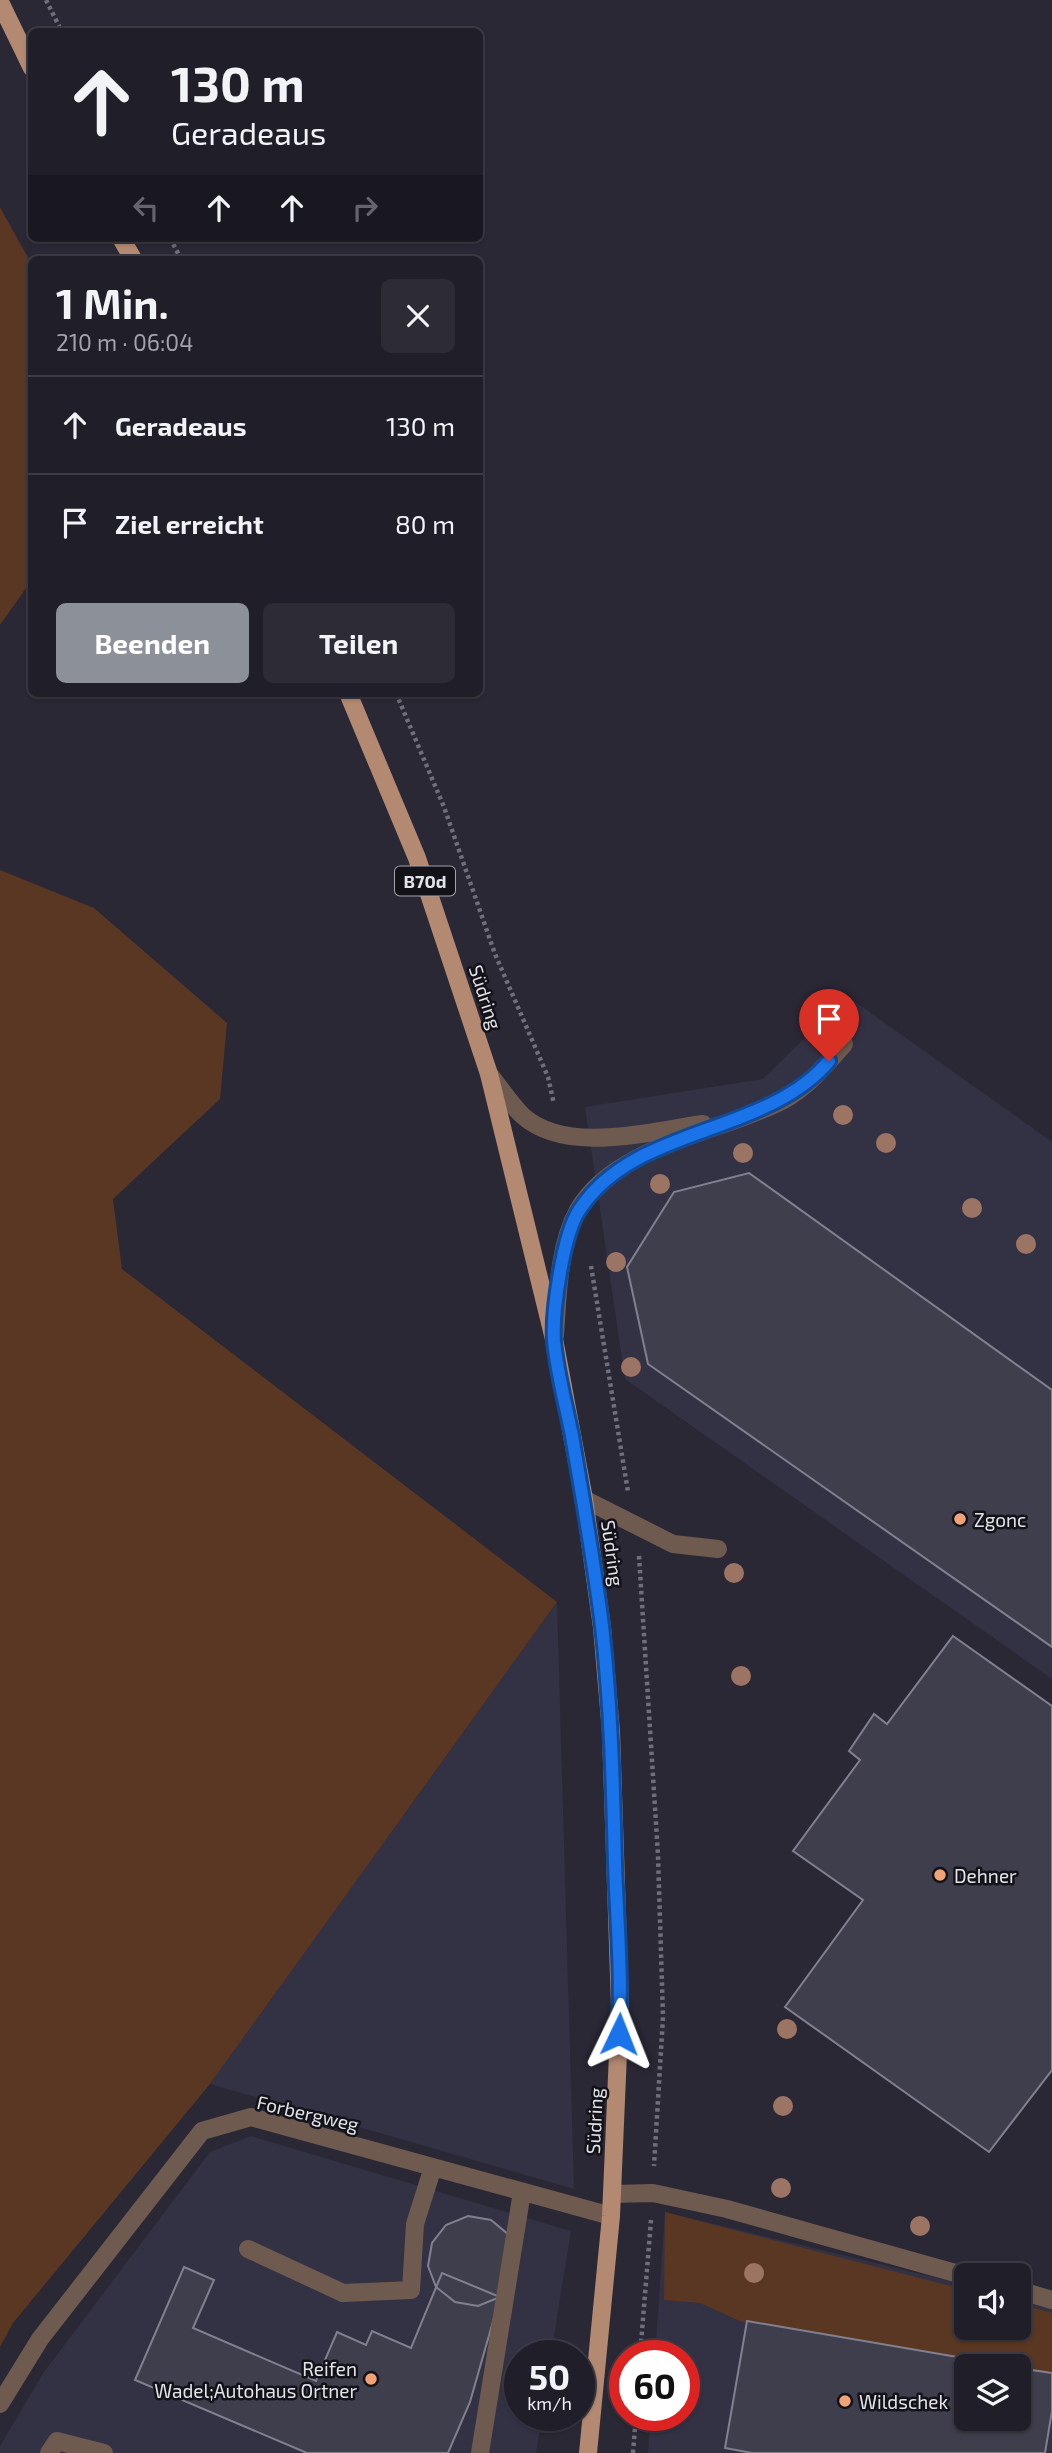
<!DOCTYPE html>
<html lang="de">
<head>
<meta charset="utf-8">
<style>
  body { margin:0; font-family:"Exo 2",sans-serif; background:#2d2b34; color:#f1f3f6; height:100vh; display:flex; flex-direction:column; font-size:26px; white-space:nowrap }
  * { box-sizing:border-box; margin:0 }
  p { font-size:23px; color:#a2a2a8 }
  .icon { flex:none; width:38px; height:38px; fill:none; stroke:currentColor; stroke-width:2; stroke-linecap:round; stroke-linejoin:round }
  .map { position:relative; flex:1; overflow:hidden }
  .panel { position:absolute; left:28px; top:256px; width:455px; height:441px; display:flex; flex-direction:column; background:#201e28; border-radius:10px; box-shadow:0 2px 5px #0004,0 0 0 2px #3d3c45 }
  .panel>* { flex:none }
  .hud { position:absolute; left:28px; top:28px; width:455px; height:214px; border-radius:10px; box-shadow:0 2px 5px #0004,0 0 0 2px #3d3c45; background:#201e28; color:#f1f3f6; overflow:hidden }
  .controls { position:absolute; left:954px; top:2263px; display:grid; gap:14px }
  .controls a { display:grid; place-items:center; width:77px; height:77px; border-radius:10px; background:#201e28; box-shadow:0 2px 5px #0004,0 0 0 2px #3d3c45; font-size:35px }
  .speed { position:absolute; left:504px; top:2340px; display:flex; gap:14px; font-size:35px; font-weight:700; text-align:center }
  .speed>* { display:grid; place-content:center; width:91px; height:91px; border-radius:50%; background:#201e28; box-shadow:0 2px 5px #0004,0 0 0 2px #3d3c45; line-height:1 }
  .speed small { font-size:18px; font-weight:400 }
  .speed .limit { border:10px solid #d22; background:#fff; color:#111 }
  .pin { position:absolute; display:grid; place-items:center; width:60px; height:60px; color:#fff; margin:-72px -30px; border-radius:50% 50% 50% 0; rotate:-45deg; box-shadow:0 0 7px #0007 }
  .pin .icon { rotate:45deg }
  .me { position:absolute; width:77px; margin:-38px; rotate:2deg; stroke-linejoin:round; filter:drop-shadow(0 0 5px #0008) }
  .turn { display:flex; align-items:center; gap:24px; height:147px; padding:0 28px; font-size:32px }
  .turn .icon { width:91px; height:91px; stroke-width:2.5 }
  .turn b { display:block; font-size:49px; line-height:60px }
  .lanes { display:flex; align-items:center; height:66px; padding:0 28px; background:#0003; justify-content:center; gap:35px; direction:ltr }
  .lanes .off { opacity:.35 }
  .round { display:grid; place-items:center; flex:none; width:74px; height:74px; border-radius:10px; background:#2d2b34 }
  .head { display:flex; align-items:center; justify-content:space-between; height:119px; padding:0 28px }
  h1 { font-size:42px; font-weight:700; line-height:52px }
  .primary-button { display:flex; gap:14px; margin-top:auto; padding:14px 28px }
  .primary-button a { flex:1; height:80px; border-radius:10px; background:#8c9099; color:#fff; font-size:28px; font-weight:700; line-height:80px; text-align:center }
  .primary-button a+a { background:#2d2b34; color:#f1f3f6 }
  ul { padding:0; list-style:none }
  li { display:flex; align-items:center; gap:21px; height:98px; padding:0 28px; border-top:2px solid #3d3c45 }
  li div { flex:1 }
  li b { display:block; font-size:26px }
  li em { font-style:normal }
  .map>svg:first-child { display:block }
</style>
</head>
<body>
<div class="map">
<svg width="1052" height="2453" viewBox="0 0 1052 2453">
  <rect width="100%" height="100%" fill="#2a2835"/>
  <!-- built -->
  <path fill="#333144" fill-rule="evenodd" d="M847 996 1052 1142V1679L625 1379 585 1107 763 1079Z
    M557 1602 574 2189 210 2084Z
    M251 2136 571 2231 551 2355 520 2356V2415H542L536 2453H0V2446L44 2372 210 2152Z
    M665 2212 966 2285V2328H1018L1019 2298 1052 2307V2453H648L651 2415H684V2356L655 2355ZM966 2366H1018V2418H966Z"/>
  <!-- green -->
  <path fill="#5a3722" d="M0 207 32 265 31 581 0 625Z
    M0 870 94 908 227 1023 220 1099 113 1199 122 1269 557 1602 210 2084 13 2323 0 2347Z
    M665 2212 966 2290V2328H1018L1019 2304 1052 2313V2373L742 2322 700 2303 664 2300Z"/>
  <!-- building -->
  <path fill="#3f3e4c" stroke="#828090" stroke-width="2" d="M749 1173 1052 1390V1647L648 1364 627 1267 674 1192Z
    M953 1636 1052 1706V2070L989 2152 785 2007 863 1900 793 1851 860 1760 849 1751 874 1714 887 1724Z
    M468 2216 491 2220 509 2235 500 2297 478 2306 455 2302 436 2287 428 2266 432 2243 446 2225Z
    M184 2267 214 2280 193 2328 316 2381 337 2332 366 2345 372 2331 411 2348 442 2273 500 2297 470 2402 448 2453H307L135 2380Z
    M747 2321 1010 2366H966V2418H1018V2368L1052 2373V2411L1045 2453H752L725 2448Z"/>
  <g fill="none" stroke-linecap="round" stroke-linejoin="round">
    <!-- path -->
    <path stroke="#6f6e79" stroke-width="4.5" stroke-dasharray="3.5 3.5" stroke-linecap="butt" d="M46 0 62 32
      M170 238 181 259
      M396 693 444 807 495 954 548 1077 554 1104
      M591 1266 628 1492
      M639 1556 658 1855 663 2017 654 2166
      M640 2356 651 2220
      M633 2453 636 2415"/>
    <!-- minor -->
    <path stroke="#6f5a4f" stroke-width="18" d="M489 1074C500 1087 510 1104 523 1116 567 1155 650 1131 703 1124
      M555 1335C558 1295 558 1247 578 1210 615 1146 720 1132 782 1101 808 1087 825 1066 844 1044
      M584 1499 673 1544 718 1549
      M612 2194 653 2193 727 2209 966 2276
      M248 2249 343 2293 411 2290 415 2224 433 2167
      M1018 2290 1052 2300
      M0 2404 40 2339 202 2131 251 2117 611 2216
      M49 2453 57 2441 104 2453
      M480 2453 522 2192"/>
    <!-- major -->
    <path stroke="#b38972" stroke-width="18" d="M0 2 32 68
      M121 238 133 259
      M348 693 417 858 489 1074 554 1339 584 1499 602 1627 611 1732 620 2007 611 2216 588 2453"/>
  </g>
  <!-- trees -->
  <g fill="#9c7463">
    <circle cx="843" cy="1115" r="10"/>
    <circle cx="886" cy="1143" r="10"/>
    <circle cx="743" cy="1153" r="10"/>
    <circle cx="660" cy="1184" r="10"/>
    <circle cx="972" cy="1208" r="10"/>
    <circle cx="1026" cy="1244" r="10"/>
    <circle cx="616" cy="1262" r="10"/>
    <circle cx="631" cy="1367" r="10"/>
    <circle cx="734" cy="1573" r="10"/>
    <circle cx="741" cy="1676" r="10"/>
    <circle cx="787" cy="2029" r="10"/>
    <circle cx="783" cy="2106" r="10"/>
    <circle cx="781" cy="2188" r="10"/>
    <circle cx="920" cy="2226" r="10"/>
    <circle cx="754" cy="2273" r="10"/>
  </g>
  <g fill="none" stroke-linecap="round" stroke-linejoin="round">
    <defs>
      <path id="route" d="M619 2034C622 1977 617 1920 615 1864 613 1784 611 1705 602 1626 594 1562 583 1499 572 1436 566 1405 557 1373 554 1341 552 1312 563 1233 580 1209 635 1125 766 1136 829 1061"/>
    </defs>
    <!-- route casing -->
    <use href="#route" stroke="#114b97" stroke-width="18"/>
    <!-- route -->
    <use href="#route" stroke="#1a73e8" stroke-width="12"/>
  </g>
  <!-- markers -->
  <g fill="#efa377" stroke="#121218" stroke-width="2.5">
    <circle cx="960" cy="1519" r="7"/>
    <circle cx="940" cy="1875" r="7"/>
    <circle cx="371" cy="2379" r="7"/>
    <circle cx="845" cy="2401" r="7"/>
  </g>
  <g text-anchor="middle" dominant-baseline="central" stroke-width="5" stroke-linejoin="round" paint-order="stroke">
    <!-- shield labels -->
    <rect fill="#121218" stroke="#a4a4ab" stroke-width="2" x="395" y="866.5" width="60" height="29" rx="5"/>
    <g font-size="18" font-weight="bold" fill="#e2e2ea">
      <text x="425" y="881">B70d</text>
    </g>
    <!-- street labels -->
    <g font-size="19" fill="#e2e2ea" stroke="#121218">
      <text transform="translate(486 997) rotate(72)">Südring</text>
      <text transform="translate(613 1553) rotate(82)">Südring</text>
      <text transform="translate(308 2113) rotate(13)">Forbergweg</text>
      <text transform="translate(594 2121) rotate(-87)">Südring</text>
    </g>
    <!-- poi labels -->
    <g font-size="19" fill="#e2e2ea" stroke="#121218" text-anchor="start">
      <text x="974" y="1519">Zgonc</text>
      <text x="954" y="1875">Dehner</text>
      <text x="357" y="2368" text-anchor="end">Reifen<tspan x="357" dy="22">Wadel;Autohaus Ortner</tspan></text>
      <text x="859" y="2401">Wildschek</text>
    </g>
  </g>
</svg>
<div class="controls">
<a><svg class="icon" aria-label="sound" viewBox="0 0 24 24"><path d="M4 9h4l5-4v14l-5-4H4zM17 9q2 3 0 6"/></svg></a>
<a><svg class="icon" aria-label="layers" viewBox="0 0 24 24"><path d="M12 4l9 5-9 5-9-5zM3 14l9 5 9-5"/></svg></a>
</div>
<div class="speed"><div>50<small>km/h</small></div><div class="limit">60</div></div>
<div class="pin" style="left:829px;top:1061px;background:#d93025"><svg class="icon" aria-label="arrive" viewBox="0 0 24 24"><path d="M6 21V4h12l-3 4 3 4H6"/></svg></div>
<svg class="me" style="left:619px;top:2034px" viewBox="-20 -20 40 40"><path d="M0-17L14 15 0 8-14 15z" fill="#1a73e8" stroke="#fff" stroke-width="4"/></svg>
<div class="hud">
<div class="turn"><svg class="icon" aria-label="ahead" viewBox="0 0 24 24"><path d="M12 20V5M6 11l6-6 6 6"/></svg><div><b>130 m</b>Geradeaus</div></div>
<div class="lanes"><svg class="icon off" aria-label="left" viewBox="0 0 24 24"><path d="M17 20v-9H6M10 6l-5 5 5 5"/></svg><svg class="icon" aria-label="ahead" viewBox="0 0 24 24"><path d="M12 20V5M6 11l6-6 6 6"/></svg><svg class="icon" aria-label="ahead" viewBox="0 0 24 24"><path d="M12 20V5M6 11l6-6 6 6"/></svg><svg class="icon off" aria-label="right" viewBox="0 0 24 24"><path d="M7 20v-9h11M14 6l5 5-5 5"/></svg></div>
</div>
<section class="panel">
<div class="head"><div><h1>1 Min.</h1><p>210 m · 06:04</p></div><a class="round"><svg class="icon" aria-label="close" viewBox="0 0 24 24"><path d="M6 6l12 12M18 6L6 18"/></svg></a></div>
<ul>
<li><svg class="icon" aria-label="ahead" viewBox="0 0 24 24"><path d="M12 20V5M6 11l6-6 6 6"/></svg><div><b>Geradeaus</b></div><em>130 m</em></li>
<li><svg class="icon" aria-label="arrive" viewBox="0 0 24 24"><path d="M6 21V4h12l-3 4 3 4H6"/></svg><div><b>Ziel erreicht</b></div><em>80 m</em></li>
</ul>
<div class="primary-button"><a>Beenden</a><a>Teilen</a></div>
</section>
</div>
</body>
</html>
